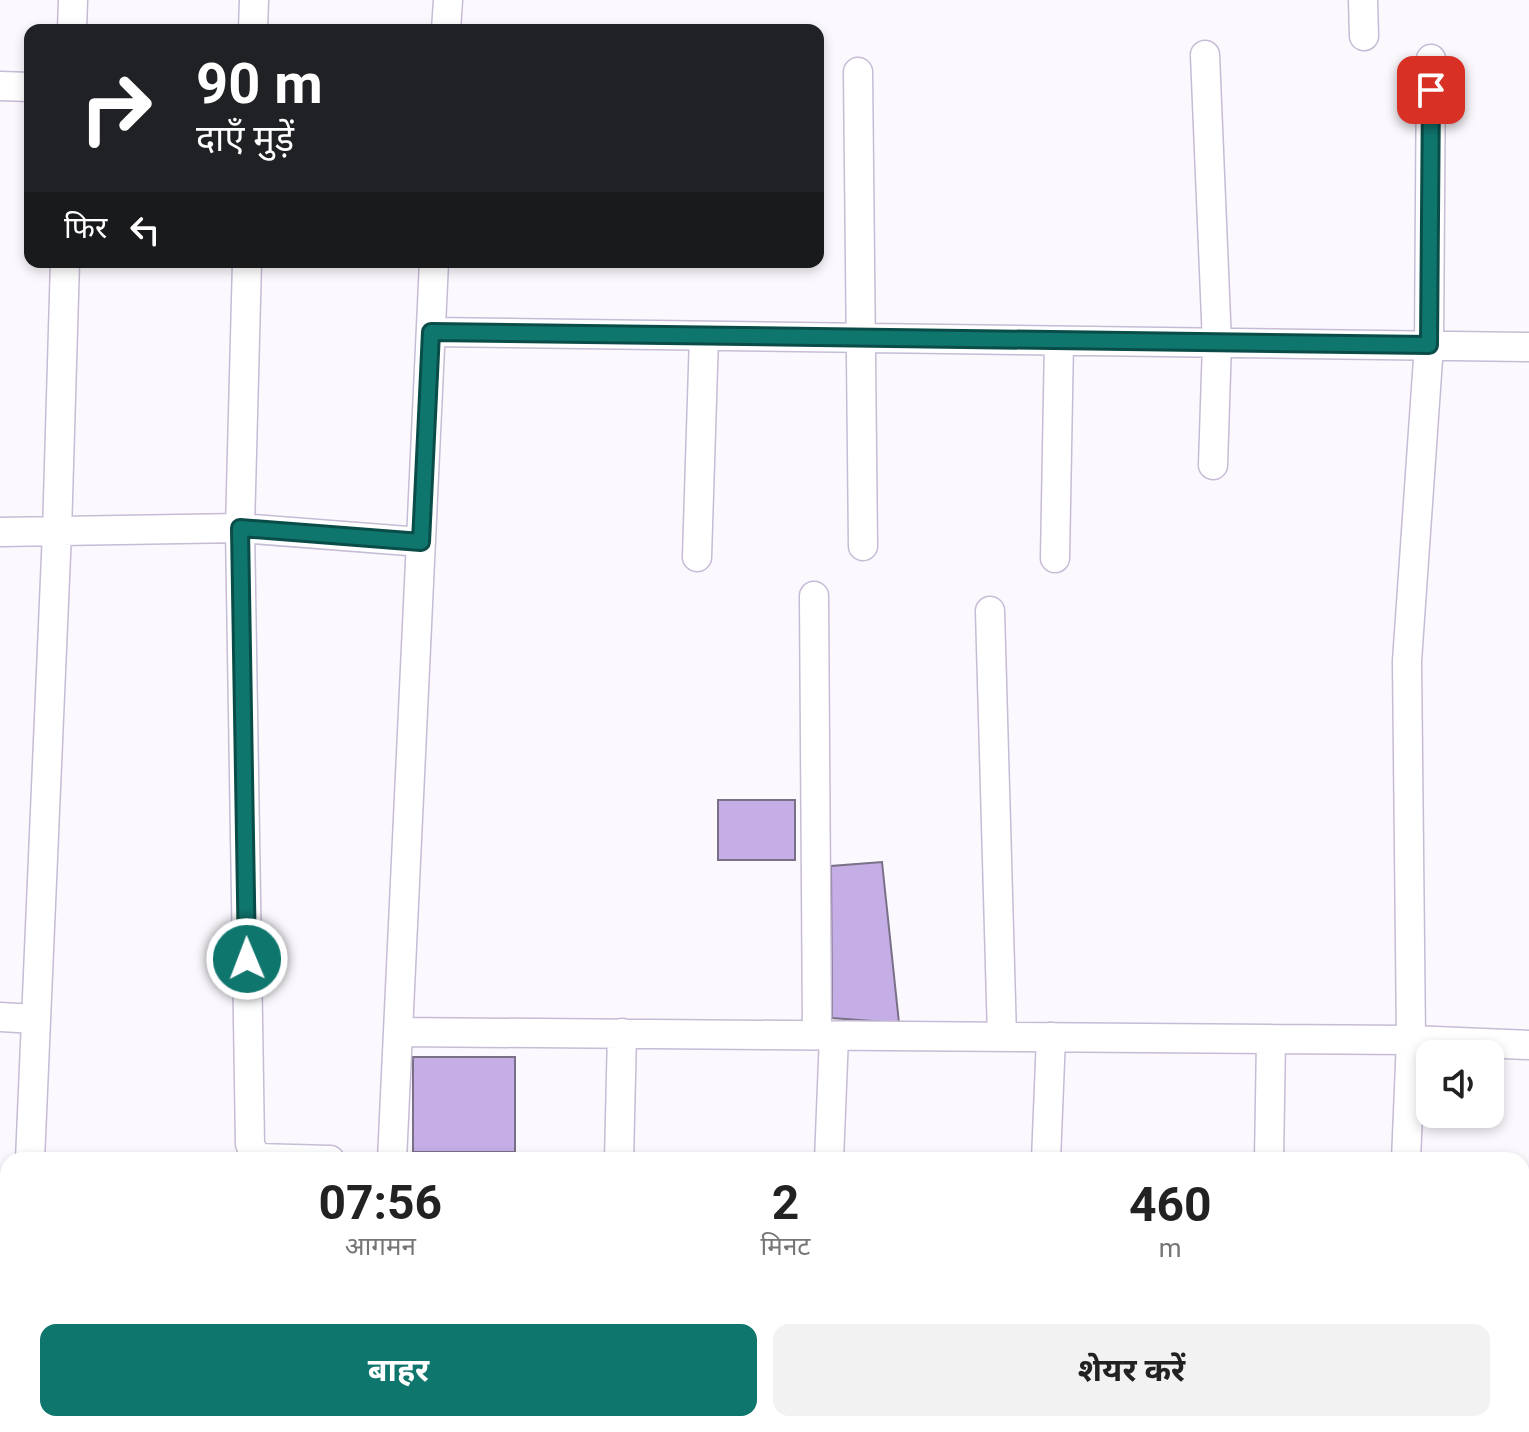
<!DOCTYPE html>
<html lang="hi">
<head>
<meta charset="utf-8">
<style>
  body { margin:0; font-family:Roboto,"Noto Sans Devanagari",sans-serif; background:#f2f2f2; color:#222; height:100vh; display:flex; flex-direction:column; font-size:30px; white-space:nowrap }
  * { box-sizing:border-box; margin:0 }
  p { font-size:26px; color:#767676 }
  .icon { flex:none; width:44px; height:44px; fill:none; stroke:currentColor; stroke-width:2; stroke-linecap:round; stroke-linejoin:round }
  .map { position:relative; flex:1; overflow:hidden }
  .side { position:absolute; left:0px; top:1152px; width:1530px; height:280px; display:flex; flex-direction:column; background:#fff; border-radius:24px 24px 0 0; box-shadow:0 4px 12px #0003 }
  .side>* { flex:none }
  .hud { position:absolute; left:24px; top:24px; width:800px; height:244px; border-radius:16px; box-shadow:0 4px 12px #0003; background:#202124; color:#fff; overflow:hidden }
  .fabs { position:absolute; left:1416px; top:1040px; display:grid; gap:16px }
  .fabs a { display:grid; place-items:center; width:88px; height:88px; border-radius:16px; background:#fff; box-shadow:0 4px 12px #0003; font-size:40px }
  .pin { position:absolute; display:grid; place-items:center; width:68px; height:68px; color:#fff; margin:-34px; border-radius:16px; box-shadow:0 4px 12px #0006 }
  .me { position:absolute; width:88px; margin:-44px; rotate:359deg; stroke-linejoin:round; filter:drop-shadow(0 0 6px #0008) }
  .turn { display:flex; align-items:center; gap:28px; height:168px; padding:0 40px; font-size:36px }
  .turn .icon { width:104px; height:104px; stroke-width:2.5 }
  .turn b { display:block; font-size:56px; line-height:68px }
  .then { display:flex; align-items:center; height:76px; padding:0 40px; background:#0003; gap:16px; font-size:30px }
  .eta { display:flex; justify-content:space-evenly; align-items:center; height:136px; text-align:center }
  .eta b { font-size:48px; font-weight:700; line-height:56px }
  .cta { display:flex; gap:16px; margin-top:auto; padding:16px 40px }
  .cta a { flex:1; height:92px; border-radius:16px; background:#0f766e; color:#fff; font-size:32px; font-weight:700; line-height:92px; text-align:center }
  .cta a+a { background:#f2f2f2; color:#222 }
  .map>svg:first-child { display:block }
</style>
</head>
<body>
<div class="map">
<svg width="1529" height="1432" viewBox="0 0 1529 1432">
  <rect width="100%" height="100%" fill="#fbf9fe"/>
  <!-- building -->
  <path fill="#c5ade6" stroke="#797087" stroke-width="2" d="M718 800H795V860H718Z
    M882 862 899 1023 832 1018 831 866Z
    M413 1057H515V1152H413Z"/>
  <g fill="none" stroke-linecap="round" stroke-linejoin="round">
    <defs>
      <path id="minor" d="M1363 0 1364 36
        M72 30 73 0
        M253 30 254 0
        M446 30 448 0
        M1205 55 1217 343 1213 465
        M858 72 863 546
        M0 86 30 87
        M247 262 240 528 250 1144 256 1158 330 1160
        M431 332 1529 347
        M0 532 240 528 421 542
        M697 557 704 336
        M1055 558 1059 341
        M814 596 817 1035
        M990 611 1002 1037
        M0 1017 35 1019
        M398 1032 1411 1040 1529 1045
        M30 1160 57 532 65 262
        M392 1160 434 262
        M619 1160 622 1033
        M829 1160 834 1036
        M1046 1160 1051 1037
        M1269 1160 1271 1039
        M1406 1160 1411 1040 1407 661 1429 345 1431 59
        M22 1432V1424
        M379 1432V1424
        M614 1432V1424
        M817 1432 818 1424
        M1036 1432V1424
        M1263 1432V1424
        M1396 1432V1424"/>
    </defs>
    <!-- minor casing -->
    <use href="#minor" stroke="#c6bcd5" stroke-width="31"/>
    <!-- minor -->
    <use href="#minor" stroke="#fff" stroke-width="28"/>
  </g>
  <g fill="none" stroke-linecap="round" stroke-linejoin="round">
    <defs>
      <path id="route" d="M247 959 240 528 421 542 431 332 1429 345 1431 90"/>
    </defs>
    <!-- route casing -->
    <use href="#route" stroke="#0a4d48" stroke-width="20"/>
    <!-- route -->
    <use href="#route" stroke="#0f766e" stroke-width="14"/>
  </g>
</svg>
<div class="fabs">
<a><svg class="icon" aria-label="sound" viewBox="0 0 24 24"><path d="M4 9h4l5-4v14l-5-4H4zM17 9q2 3 0 6"/></svg></a>
</div>
<div class="pin" style="left:1431px;top:90px;background:#d93025"><svg class="icon" aria-label="arrive" viewBox="0 0 24 24"><path d="M6 21V4h12l-3 4 3 4H6"/></svg></div>
<svg class="me" style="left:247px;top:959px" viewBox="-20 -20 40 40"><circle r="17" fill="#0f766e" stroke="#fff" stroke-width="3"/><path d="M0-11L8 9 0 5-8 9z" fill="#fff"/></svg>
<div class="hud">
<div class="turn"><svg class="icon" aria-label="right" viewBox="0 0 24 24"><path d="M7 20v-9h11M14 6l5 5-5 5"/></svg><div><b>90 m</b>दाएँ मुड़ें</div></div>
<div class="then">फिर<svg class="icon" aria-label="left" viewBox="0 0 24 24"><path d="M17 20v-9H6M10 6l-5 5 5 5"/></svg></div>
</div>
<section class="side">
<div class="eta">
<div><b>07:56</b><p>आगमन</p></div>
<div><b>2</b><p>मिनट</p></div>
<div><b>460</b><p>m</p></div>
</div>
<div class="cta"><a>बाहर</a><a>शेयर करें</a></div>
</section>
</div>
</body>
</html>
